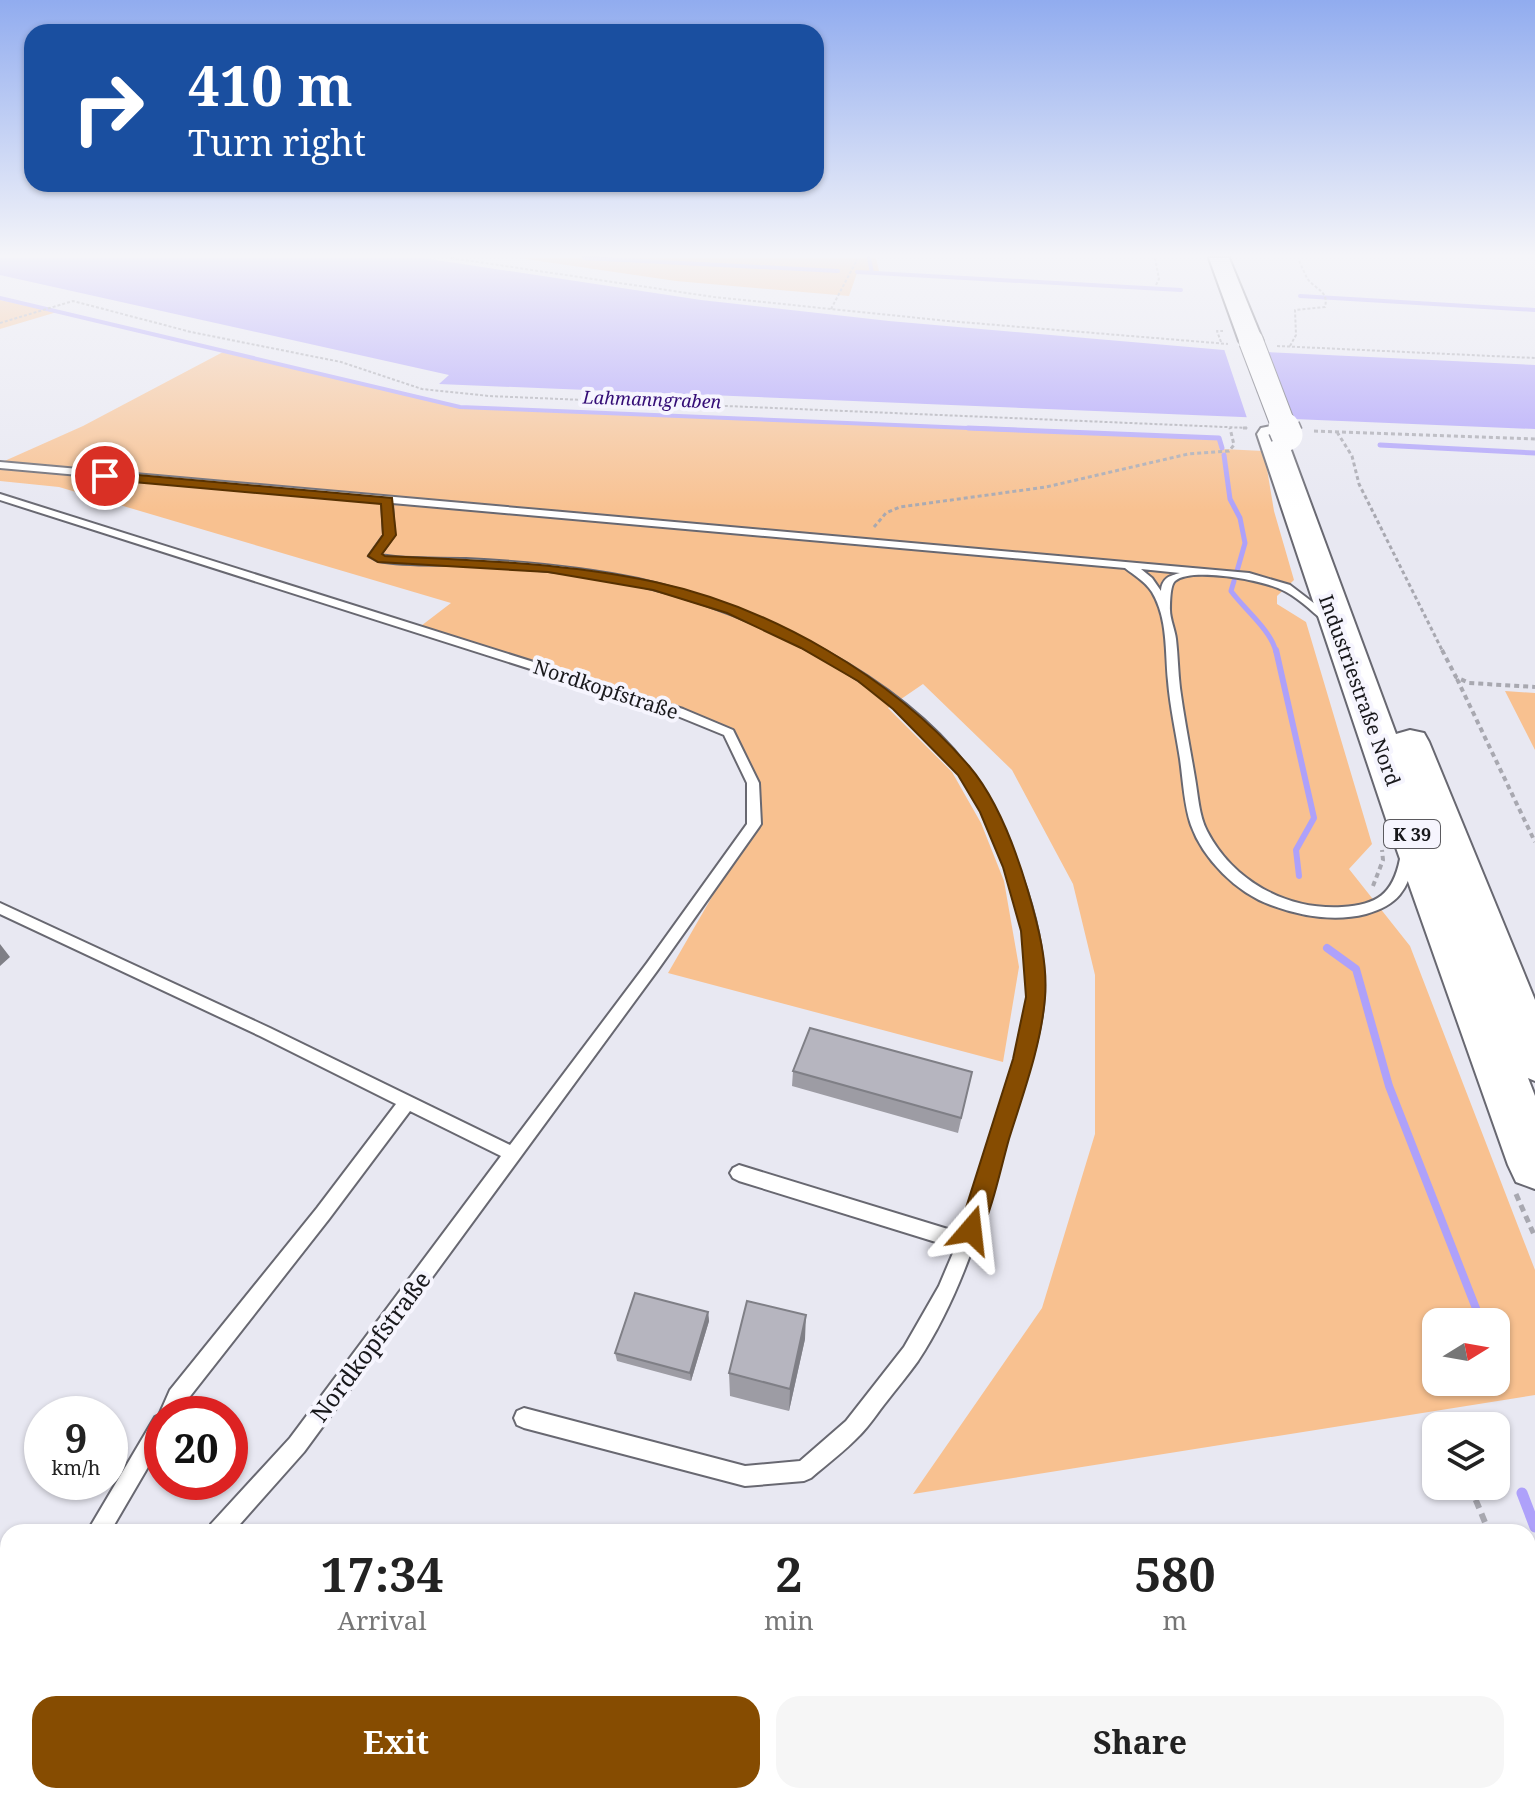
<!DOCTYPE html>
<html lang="en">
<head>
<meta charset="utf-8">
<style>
  body { margin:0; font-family:"Noto Serif",serif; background:#f6f6f6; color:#222; height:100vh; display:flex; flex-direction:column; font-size:30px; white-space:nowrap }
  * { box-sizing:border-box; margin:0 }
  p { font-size:26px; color:#767676 }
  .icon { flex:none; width:44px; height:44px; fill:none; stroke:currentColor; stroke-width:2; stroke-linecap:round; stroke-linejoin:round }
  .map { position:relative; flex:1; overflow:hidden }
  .drawer { position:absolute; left:0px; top:1524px; width:1536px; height:280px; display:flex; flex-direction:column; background:#fff; border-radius:24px 24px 0 0; box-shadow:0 2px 6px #0004 }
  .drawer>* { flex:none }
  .banner { position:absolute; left:24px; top:24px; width:800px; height:168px; border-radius:24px; box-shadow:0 2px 6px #0004; background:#1a4fa0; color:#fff; overflow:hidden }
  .needle { width:52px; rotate:79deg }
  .fabs { position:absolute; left:1422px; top:1308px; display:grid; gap:16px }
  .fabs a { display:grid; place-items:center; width:88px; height:88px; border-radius:16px; background:#fff; box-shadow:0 2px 6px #0004; font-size:40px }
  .speed { position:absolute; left:24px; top:1396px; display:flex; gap:16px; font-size:40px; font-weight:700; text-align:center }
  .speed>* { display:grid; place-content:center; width:104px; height:104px; border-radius:50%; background:#fff; box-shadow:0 2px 6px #0004; line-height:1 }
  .speed small { font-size:20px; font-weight:400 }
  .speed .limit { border:12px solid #d22; background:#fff; color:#111 }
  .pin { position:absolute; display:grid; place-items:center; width:68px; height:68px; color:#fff; margin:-34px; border:4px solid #fff; border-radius:50%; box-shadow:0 2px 8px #0007 }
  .me { position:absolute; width:88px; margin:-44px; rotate:17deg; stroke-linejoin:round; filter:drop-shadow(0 0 6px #0008) }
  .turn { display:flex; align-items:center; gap:28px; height:168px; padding:0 32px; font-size:36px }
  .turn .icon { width:104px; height:104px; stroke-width:2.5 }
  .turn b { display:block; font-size:56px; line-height:68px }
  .eta { display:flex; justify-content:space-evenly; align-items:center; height:136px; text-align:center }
  .eta b { font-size:48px; font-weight:700; line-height:56px }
  .cta { display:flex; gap:16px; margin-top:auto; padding:16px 32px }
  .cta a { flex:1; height:92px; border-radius:24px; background:#864c01; color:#fff; font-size:32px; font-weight:700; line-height:92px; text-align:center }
  .cta a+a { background:#f6f6f6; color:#222 }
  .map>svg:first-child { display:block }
</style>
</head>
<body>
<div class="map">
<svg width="1535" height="1804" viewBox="0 0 1535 1804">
  <rect width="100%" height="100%" fill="#e8e8f2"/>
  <!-- green -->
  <path fill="#f8c190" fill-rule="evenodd" d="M519 258H876L879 271 857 273 849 296 676 281Z
    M0 300 57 312 0 329Z
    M223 352 460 407 1219 438 1222 449 1264 451 1274 511 1294 580 1277 596V604L1306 622 1372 844 1349 869 1410 946 1535 1270V1395L913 1494 1042 1308 1095 1134V975L1073 884 1012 770 923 684 888 708 952 772 981 823 1004 881 1019 967 1003 1062 668 973 754 824 753 783 729 733 679 712 417 629 451 603 59 487 0 481V463L83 426ZM1436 1322H1496V1382H1436Z
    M1505 691 1535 693V750Z"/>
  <!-- water -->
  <path fill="#aea1fa" d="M0 258H423L701 300 889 321 1224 350 1535 365V429L439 384 449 375 0 275Z"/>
  <!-- pier -->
  <path fill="#e8e8f2" d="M1223 346 1266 349 1296 423 1248 421Z"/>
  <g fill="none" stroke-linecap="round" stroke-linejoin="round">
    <!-- stream-far4 -->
    <path stroke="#aea1fa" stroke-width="4" d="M584 258 838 271
      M869 258 872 273
      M857 272 1181 290
      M1300 296 1535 310
      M0 298 460 407 1017 430"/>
    <!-- stream-far3 -->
    <path stroke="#aea1fa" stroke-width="5" d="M968 428 1219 438 1222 448
      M1380 445 1535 453
      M1224 455 1230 499 1240 518 1245 543 1237 571
      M1234 581 1231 591C1245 610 1271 630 1276 652"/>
    <!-- stream-far2 -->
    <path stroke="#aea1fa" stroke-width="6" d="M1276 650 1314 818 1296 850 1299 876"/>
    <!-- stream-far1 -->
    <path stroke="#aea1fa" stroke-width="8" d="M1327 948 1356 969 1389 1086 1479 1316"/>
    <!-- stream -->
    <path stroke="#aea1fa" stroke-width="11" d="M1478 1314 1481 1322
      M1522 1493 1535 1527"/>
    <defs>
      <path id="lane" d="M0 462 1249 573 1290 585 1332 617V621H1324C1311 611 1296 595 1280 589 1261 580 1191 567 1175 581 1170 585 1170 605 1170 610 1170 619 1175 630 1176 639 1178 656 1178 672 1180 688 1184 718 1190 748 1195 778 1198 795 1199 816 1207 831 1233 881 1286 910 1342 907 1377 905 1393 894 1400 859L1407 854 1414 859C1408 890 1398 905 1366 914 1334 922 1301 916 1271 905 1237 893 1203 859 1191 825 1184 805 1183 780 1180 759 1176 733 1170 707 1168 681 1165 651 1168 619 1152 592 1145 581 1135 576 1125 568L392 503 394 535 380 555C407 560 438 558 466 559 524 562 582 567 638 579 754 605 906 677 975 777 995 806 1009 841 1021 874 1035 912 1045 953 1044 994 1042 1037 1025 1079 1012 1120 988 1203 966 1288 918 1361 908 1375 897 1388 887 1401 878 1412 870 1425 860 1435 845 1451 827 1464 811 1478L804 1481 745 1486 524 1428 517 1425 514 1418 517 1411 524 1408 745 1466 800 1461 846 1421 904 1347 939 1286 956 1246 952 1247 739 1181 733 1178 730 1173 733 1168 739 1165 951 1230 964 1225C977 1180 991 1136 1005 1091 1014 1061 1026 1030 1028 998 1031 956 1021 913 1007 873 996 842 983 808 964 780 896 681 752 612 637 585 580 572 521 568 463 565 435 564 406 566 378 561L369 556 384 535 382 502 0 468ZM1141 569 1180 573C1169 576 1162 578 1161 591L1152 578Z
        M0 494 683 709 733 730 759 783 761 824 759 827 657 971 304 1452 233 1532H208L211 1524 290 1438 501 1156 410 1111 329 1219 184 1404 179 1414H162V1443L110 1532H87L155 1417 159 1415 170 1390 317 1208 396 1104 260 1036 0 914V903L270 1028 510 1145 647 963 747 824V783L724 735 675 715 0 500Z
        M8 1640V1668L0 1671V1643Z
        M8 1704V1731L0 1735V1708Z"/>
      <path id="highway" d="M1209 258H1229L1263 341 1259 346H1243L1239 341Z
        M1271 426 1281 428 1285 434 1396 734 1410 730 1424 733 1429 742 1535 1000V1081L1528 1078 1535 1096V1189L1516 1182 1508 1165 1387 822 1257 434 1261 428Z"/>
    </defs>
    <!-- lane casing -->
    <use href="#lane" stroke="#686871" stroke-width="4"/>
    <!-- highway casing -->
    <use href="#highway" stroke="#686871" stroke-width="4"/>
    <!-- path-far4 -->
    <path stroke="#a8a8b0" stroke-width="2" stroke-dasharray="3 2" stroke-linecap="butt" d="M451 258 714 297 948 321 1228 344
      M1155 258 1159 279 1156 285
      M831 309 858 258
      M0 323 73 301 191 332 341 362 422 389 489 396 1249 428
      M1221 342 1217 331H1223
      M1277 346 1535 358
      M1290 346 1296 335 1295 310 1325 307C1329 290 1315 290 1307 278 1304 272 1301 265 1298 258"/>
    <!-- path-far3 -->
    <path stroke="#a8a8b0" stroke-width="3" stroke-dasharray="4 3" stroke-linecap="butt" d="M1243 428H1249
      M1314 431 1535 439
      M1337 432 1352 456 1359 484 1443 652
      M874 527 886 513 900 507 1046 487 1188 454 1229 451 1234 445 1230 428"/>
    <!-- path-far2 -->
    <path stroke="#a8a8b0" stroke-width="4" stroke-dasharray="5 4" stroke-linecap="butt" d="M1442 650 1456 677 1469 683 1535 687
      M1457 679 1535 842
      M1373 886 1383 860 1382 850"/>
    <!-- path-far1 -->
    <path stroke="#a8a8b0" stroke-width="5" stroke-dasharray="7 5" stroke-linecap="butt" d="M1516 1194 1535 1237"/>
    <!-- path -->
    <path stroke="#a8a8b0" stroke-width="6" stroke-dasharray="9 6" stroke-linecap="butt" d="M1470 1486 1489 1532
      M1528 1627 1535 1643"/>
    <!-- lane -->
    <use href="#lane" fill="#fff" fill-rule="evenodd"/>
    <!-- highway -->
    <use href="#highway" fill="#fff" fill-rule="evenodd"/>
    <defs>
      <path id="highway-bridge-far1" d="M1251 341 1285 430"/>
      <path id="highway-bridge" d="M1284 428 1287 435"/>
    </defs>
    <!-- highway-bridge-far1 casing -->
    <use href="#highway-bridge-far1" stroke="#686871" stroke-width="26" stroke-linecap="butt"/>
    <!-- highway-bridge casing -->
    <use href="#highway-bridge" stroke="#686871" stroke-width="34" stroke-linecap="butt"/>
    <!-- highway-bridge-far1 -->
    <use href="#highway-bridge-far1" stroke="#fff" stroke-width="24"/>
    <!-- highway-bridge -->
    <use href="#highway-bridge" stroke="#fff" stroke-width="31"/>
  </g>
  <!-- wall -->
  <path fill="#9d9ca4" d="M793 1071 972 1072 958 1133 792 1086Z
    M708 1312 709 1321 691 1381 617 1361 615 1353Z
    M805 1339 789 1411 730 1396 729 1373Z"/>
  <!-- shaded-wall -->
  <path fill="#7f7f86" d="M0 944 10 957 0 966Z
    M708 1312 709 1321 691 1381 690 1373Z
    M806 1315 805 1339 789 1411 790 1389Z"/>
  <!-- building -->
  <path fill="#b6b5bf" stroke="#7f7f86" stroke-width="2" d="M810 1028 972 1072 961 1118 793 1071Z
    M635 1293 708 1312 690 1373 615 1353Z
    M747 1301 806 1315 790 1389 729 1373Z"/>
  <!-- sky -->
  <linearGradient id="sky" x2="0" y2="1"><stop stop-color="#91acef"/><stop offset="0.5" stop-color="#f5f5f9"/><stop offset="1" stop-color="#f5f5f9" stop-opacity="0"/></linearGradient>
  <rect width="1535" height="511" fill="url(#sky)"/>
  <!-- route -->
  <path fill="#864c01" stroke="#573101" stroke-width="2" d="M105 472 392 498 396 535 382 554 385 556C476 560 566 563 655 582 771 607 892 677 969 766 998 800 1016 850 1028 891 1038 925 1048 963 1045 998 1041 1046 1023 1094 1009 1139 1000 1171 993 1207 979 1237L971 1241 963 1237 959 1230 1013 1059 1026 997 1021 931 1003 867 980 812 958 775 893 709 858 681 801 648 727 613 653 590 548 572 378 562 368 556 383 535 381 504 100 479 99 476Z"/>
  <g text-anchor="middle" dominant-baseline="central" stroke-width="8" stroke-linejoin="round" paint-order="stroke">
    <!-- far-water labels -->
    <g font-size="18" font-style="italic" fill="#330c75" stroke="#f6f5fe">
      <text transform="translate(652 399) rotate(2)">Lahmanngraben</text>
    </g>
    <!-- shield labels -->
    <rect fill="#f6f5fe" stroke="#5b5a5f" stroke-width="2" x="1384" y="820" width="56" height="28" rx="6"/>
    <g font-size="18" font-weight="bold" fill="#18181b">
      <text x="1412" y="834">K 39</text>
    </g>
    <!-- street labels -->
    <g font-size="20" fill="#18181b" stroke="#f6f5fe">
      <text transform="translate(606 689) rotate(18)">Nordkopfstraße</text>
      <text transform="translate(1360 690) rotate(70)">Industriestraße Nord</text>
    </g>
    <!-- near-street labels -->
    <g font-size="24" fill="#18181b" stroke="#f6f5fe">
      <text transform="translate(370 1346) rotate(-53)">Nordkopfstraße</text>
    </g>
  </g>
</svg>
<div class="fabs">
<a><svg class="needle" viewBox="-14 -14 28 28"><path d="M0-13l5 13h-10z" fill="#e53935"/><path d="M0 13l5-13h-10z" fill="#767676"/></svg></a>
<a><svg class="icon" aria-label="layers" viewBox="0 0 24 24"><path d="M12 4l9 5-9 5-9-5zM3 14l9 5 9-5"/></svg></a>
</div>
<div class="speed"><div>9<small>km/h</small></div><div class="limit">20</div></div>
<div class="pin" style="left:105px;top:476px;background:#d93025"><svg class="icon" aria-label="arrive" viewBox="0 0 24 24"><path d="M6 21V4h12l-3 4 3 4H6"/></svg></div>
<svg class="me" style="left:971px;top:1230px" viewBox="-20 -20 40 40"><path d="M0-17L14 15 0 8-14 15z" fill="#864c01" stroke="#fff" stroke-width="4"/></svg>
<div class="banner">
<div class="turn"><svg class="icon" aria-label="right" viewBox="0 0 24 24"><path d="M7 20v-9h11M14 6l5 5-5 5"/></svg><div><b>410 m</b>Turn right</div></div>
</div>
<section class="drawer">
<div class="eta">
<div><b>17:34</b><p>Arrival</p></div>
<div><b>2</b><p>min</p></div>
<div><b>580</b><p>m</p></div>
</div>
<div class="cta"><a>Exit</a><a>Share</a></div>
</section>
</div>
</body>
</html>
